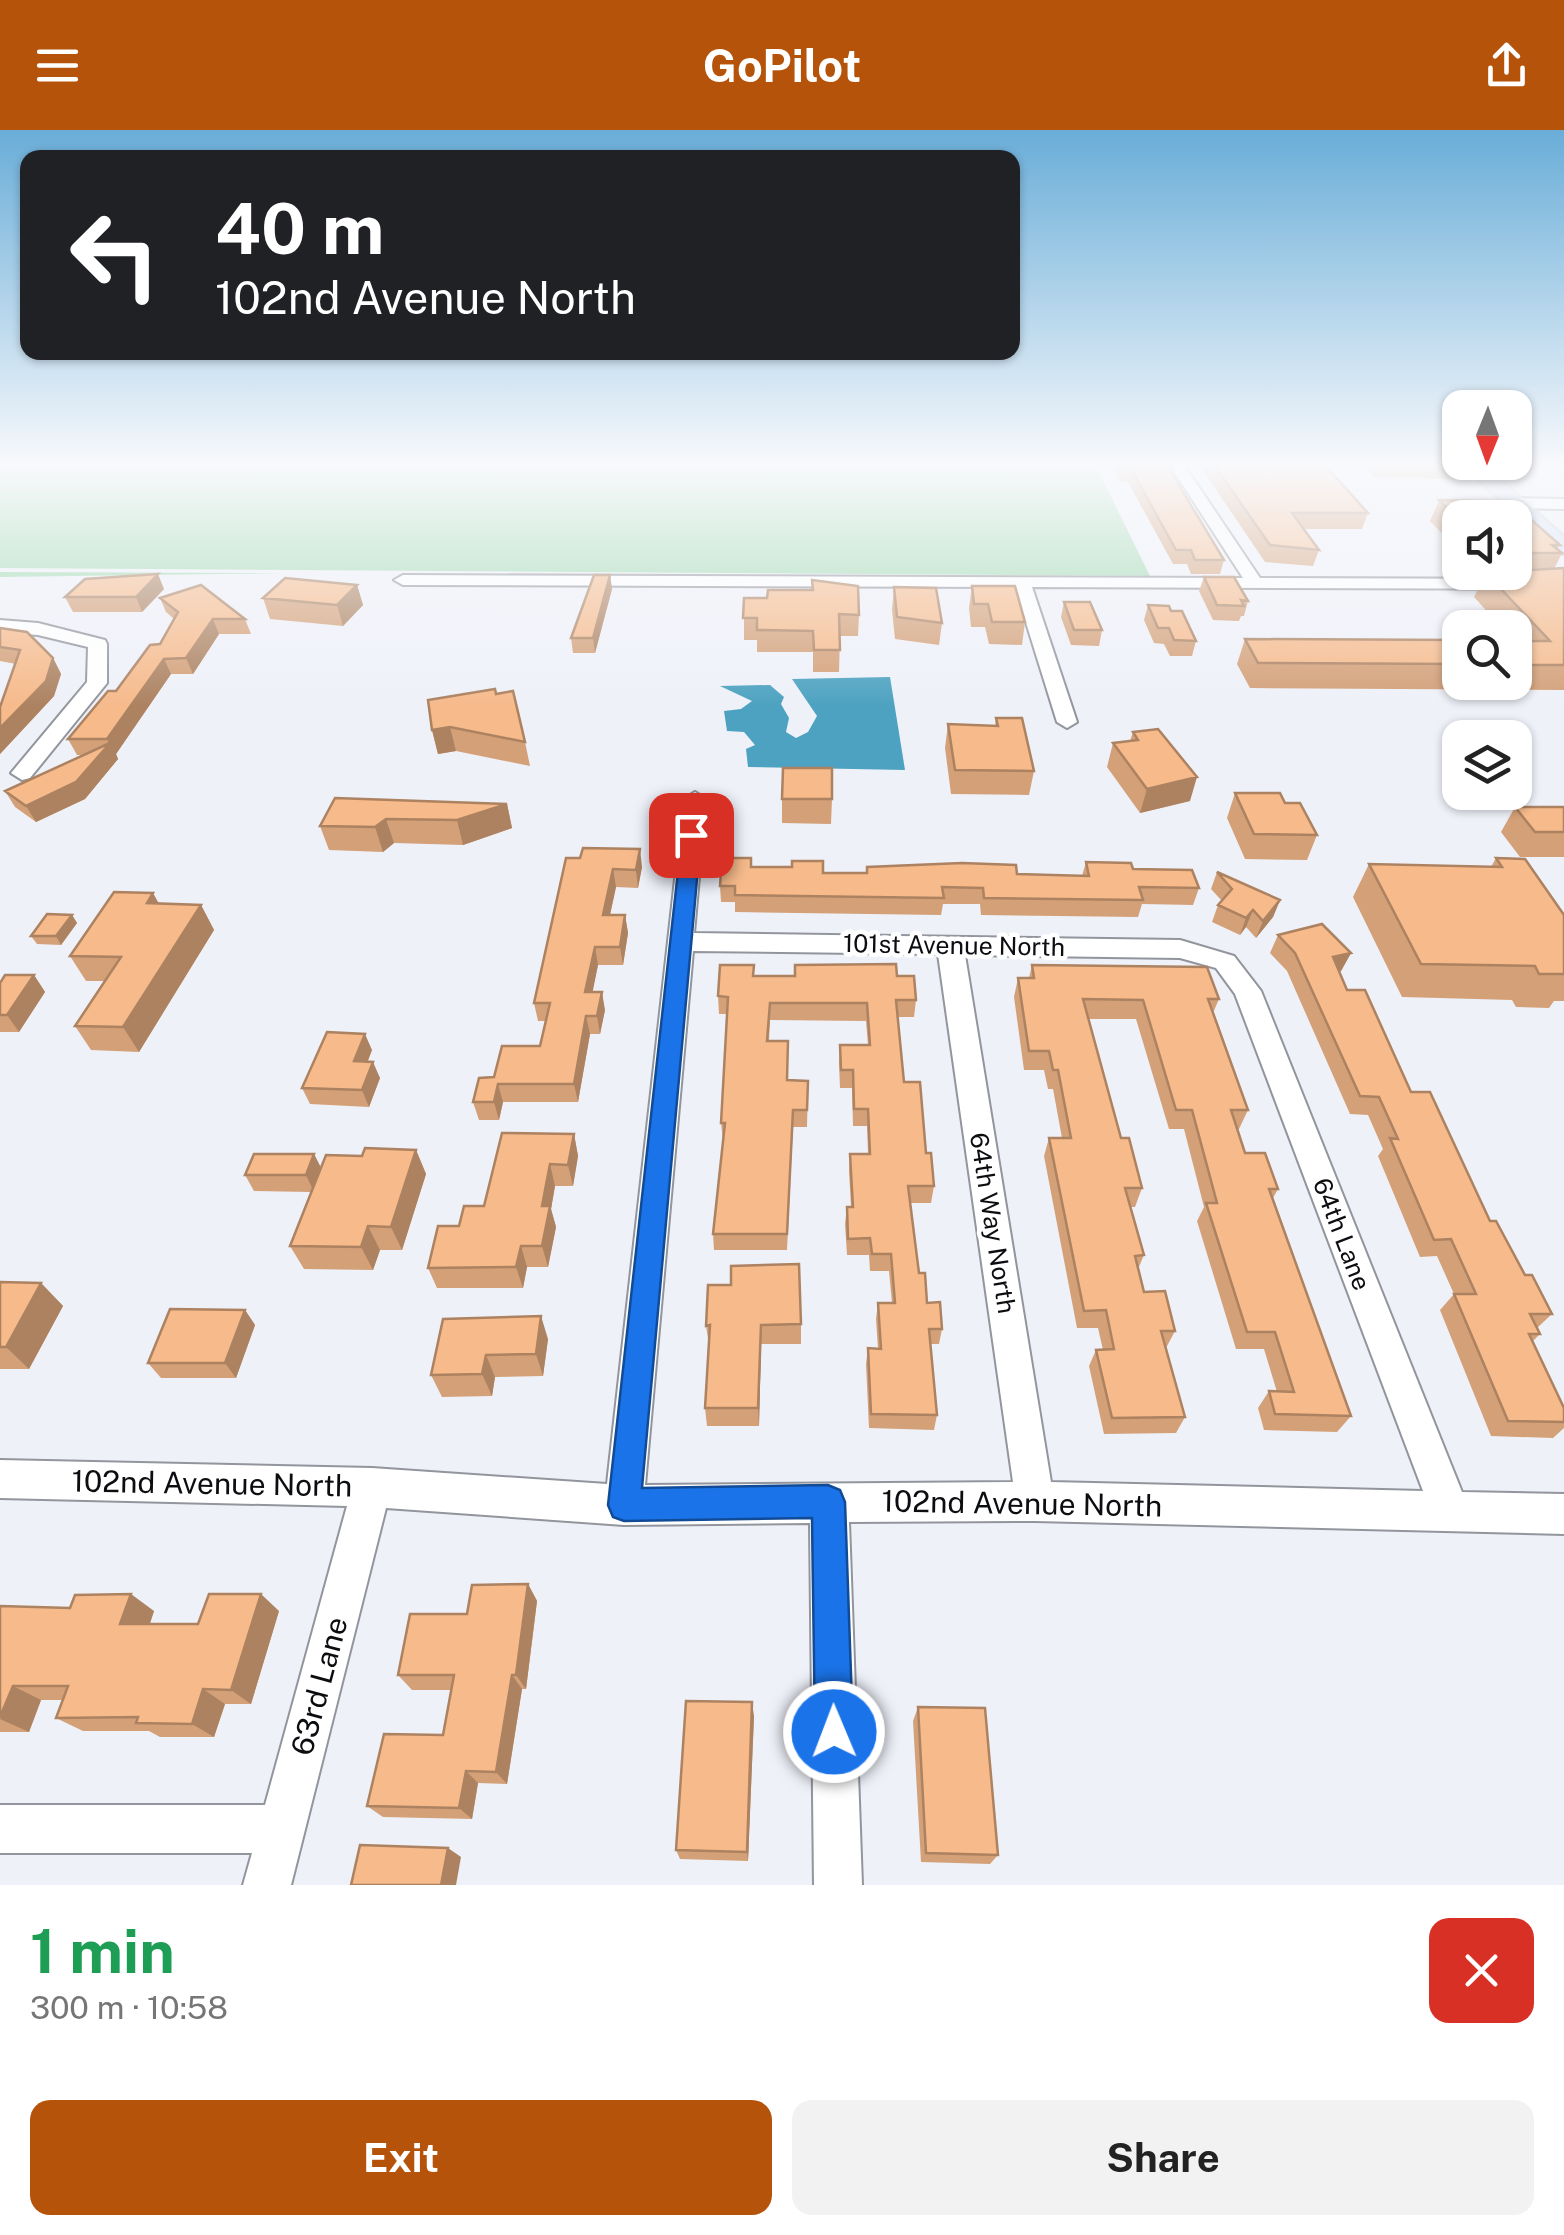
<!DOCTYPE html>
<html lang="en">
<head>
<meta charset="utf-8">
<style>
  body { margin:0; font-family:"Public Sans",sans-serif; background:#f2f2f2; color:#222; height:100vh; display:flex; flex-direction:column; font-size:38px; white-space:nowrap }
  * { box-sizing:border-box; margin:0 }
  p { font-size:32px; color:#767676 }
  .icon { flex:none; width:55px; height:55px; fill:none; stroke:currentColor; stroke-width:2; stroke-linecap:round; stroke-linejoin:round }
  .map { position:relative; height:1755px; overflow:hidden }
  .panel { display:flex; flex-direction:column; background:#fff; flex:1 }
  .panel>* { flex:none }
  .top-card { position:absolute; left:20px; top:20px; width:1000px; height:210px; border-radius:20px; box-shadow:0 2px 8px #0004; background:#202124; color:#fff; overflow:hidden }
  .needle { width:65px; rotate:181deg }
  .buttons { position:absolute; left:1442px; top:260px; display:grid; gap:20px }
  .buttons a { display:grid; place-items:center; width:90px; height:90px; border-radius:20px; background:#fff; box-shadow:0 2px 8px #0004; font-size:50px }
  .pin { position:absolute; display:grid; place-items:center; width:85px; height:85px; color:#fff; margin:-42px; border-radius:20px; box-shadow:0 5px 15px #0006 }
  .me { position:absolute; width:110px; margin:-55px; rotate:359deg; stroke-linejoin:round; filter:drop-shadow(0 0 8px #0008) }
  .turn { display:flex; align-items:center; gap:35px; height:210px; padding:0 30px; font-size:45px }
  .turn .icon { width:130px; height:130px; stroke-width:2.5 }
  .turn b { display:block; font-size:70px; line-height:85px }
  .round { display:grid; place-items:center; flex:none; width:105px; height:105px; border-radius:20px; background:#f2f2f2 }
  .headline { display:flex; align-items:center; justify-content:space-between; height:170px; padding:0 30px }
  h1 { font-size:60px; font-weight:700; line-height:75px; color:#1e9e55 }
  .cta { display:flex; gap:20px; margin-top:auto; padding:20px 30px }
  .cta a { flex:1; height:115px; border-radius:20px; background:#b45309; color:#fff; font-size:40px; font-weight:700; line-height:115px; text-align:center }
  .cta a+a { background:#f2f2f2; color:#222 }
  header { display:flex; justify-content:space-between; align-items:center; height:130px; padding:0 30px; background:#b45309; color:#fff; font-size:45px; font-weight:700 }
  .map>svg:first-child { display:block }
</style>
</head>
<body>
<header><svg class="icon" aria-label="menu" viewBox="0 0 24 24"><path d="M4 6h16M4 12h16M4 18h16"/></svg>GoPilot<svg class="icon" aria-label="share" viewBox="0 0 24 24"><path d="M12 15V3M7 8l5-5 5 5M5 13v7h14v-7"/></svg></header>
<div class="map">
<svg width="1564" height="1755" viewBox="0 0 1564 1755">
  <rect width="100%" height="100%" fill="#eff1f9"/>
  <!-- green -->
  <path fill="#9dd8ad" d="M0 332H1094L1150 446 0 438Z
    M0 442 289 443 0 447Z"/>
  <!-- water -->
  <path fill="#4ca2c0" d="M890 547 905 640 748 637 746 619 755 615 744 602 727 601 724 581 741 579 752 571 720 556 770 555 784 567 781 574 789 588 786 602 796 608 808 602 817 586 792 549Z"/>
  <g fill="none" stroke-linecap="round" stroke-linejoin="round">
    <defs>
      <path id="minor" d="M1168 332H1182L1260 448 1564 449V459L1032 457 1077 592 1067 598 1057 592 1015 457 403 455 394 450 403 445 1243 448Z
        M1564 369V379L1514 378 1506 373 1514 368Z
        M0 490 38 493 105 510 107 514V553L30 648 22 650 11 643 87 552 88 517 38 505 0 502Z
        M695 662 706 669 694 803 1180 810 1234 826 1261 861 1462 1362 1564 1364V1404L1035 1391 849 1392 862 1755H814L810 1393 624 1395 386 1378 291 1755H243L252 1723H0V1675H265L347 1376 0 1368V1330L372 1338 607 1354 684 669ZM693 821 938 824 1013 1352 645 1355ZM965 825 1180 828 1216 838 1235 864 1423 1361 1051 1352Z"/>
      <path id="major" d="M1460 332H1480L1564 407V424L1557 422Z"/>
    </defs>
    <!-- minor casing -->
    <use href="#minor" stroke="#92959c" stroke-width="4"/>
    <!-- major casing -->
    <use href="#major" stroke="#cecfcf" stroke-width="5"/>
    <!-- minor -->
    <use href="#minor" fill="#fff" fill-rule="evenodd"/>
    <!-- major -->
    <use href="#major" fill="#d3dff5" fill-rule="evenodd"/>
  </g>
  <!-- wall -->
  <path fill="#d4a078" d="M1111 332H1165L1224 430 1220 444H1191L1187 434H1173L1128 352H1120Z
    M1202 332H1322L1368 383 1362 399H1304L1319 420 1313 436 1265 432 1200 336Z
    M1360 332H1464L1457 349 1375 348Z
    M1439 370 1510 371 1560 415 1557 419 1562 423 1554 439 1564 438V560L1250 558 1237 534 1245 509 1460 510V552H1515V498H1502L1474 467 1485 445 1480 442H1515V388H1460V422L1430 391Z
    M610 445 612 459 595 523H573L571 508Z
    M1204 447 1248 471 1244 486H1241L1239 491 1213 490 1199 461Z
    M357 455 363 475 343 496 270 489 263 468Z
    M972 456 1025 492 1022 515 989 514 985 497H971L969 478Z
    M894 457 942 493 939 515 895 509 892 480Z
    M164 459 142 482H73L65 467Z
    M160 468 245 489 251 504H219L193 544H171L116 624 118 629 85 669 36 692 15 677 5 661 84 625H77L68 609 160 514 174 489 166 482Z
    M744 468 859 485 858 506H840L839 542H813V522H757V510H744Z
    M1064 472 1102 500 1099 516 1071 515 1061 487Z
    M1148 475 1171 481 1196 511 1192 526H1170L1164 514 1154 513 1144 490Z
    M0 498 53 528 61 544 54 566 0 624V577L16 534 0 531Z
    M496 564 525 612 530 636 456 621 438 624 432 600Z
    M996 588 1034 641 1029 665 951 664 945 618 948 594 995 596Z
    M1133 602 1190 671 1140 683 1107 637 1113 613 1130 611Z
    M1235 663 1285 673 1317 705 1307 730 1245 729 1227 688Z
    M782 669H832L831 694 782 693Z
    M507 674 512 698 463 715 394 713 383 722 329 720 320 696Z
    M1515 677H1564V727H1520L1501 702Z
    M566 728 642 737 638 758 616 757 610 785H625L628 803 623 835H598L592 862 605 880 600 904H590L578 972H503L499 990H479L473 972 494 947 540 916 546 891H538L534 873Z
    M1496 728 1564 785V871H1554L1549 878 1516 877 1512 870 1402 867 1353 767 1369 734 1491 737Z
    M1086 732 1133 739 1199 758 1193 775 1142 774 1138 787 981 785 980 774H943L941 785 735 782V772H721L720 756 752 737 823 743H866L867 737 1017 744 1082 746Z
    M1217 742 1280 770 1273 787 1256 808 1246 797 1240 805 1212 792 1218 775 1222 771 1211 759Z
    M159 774 201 775 214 800 139 922 91 920 75 896 104 851H86L70 826Z
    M72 785 77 793 61 815 37 814 31 806Z
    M1278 805 1351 823 1341 841 1339 842 1347 860 1490 1091 1552 1184 1537 1198 1540 1204 1533 1211 1564 1278V1298L1553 1308 1491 1306 1440 1180 1454 1164 1437 1126 1420 1127 1378 1026 1383 1019 1368 985 1350 984 1287 841 1270 823Z
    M754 835V846H897L916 870 914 887H898L904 952 926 1023 934 1056 931 1073H910L919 1143 927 1173 942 1199 939 1214H931L937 1285 934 1300 869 1298 866 1234 868 1218 878 1219 876 1189 878 1173H892L889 1141H870L869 1125H847L845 1094 847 1077H851L849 1041 850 1024H868L867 996H853L852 958H840L839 933 840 915H868L866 891 770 890 769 911 788 950 808 951 807 997H793L787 1120H714L713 1104 723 1010 721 993 727 884H719L718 866Z
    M1032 835 1219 869 1213 883 1248 980 1239 999H1237L1245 1023 1278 1059 1273 1068 1351 1286 1337 1302 1264 1300 1258 1278 1269 1261 1277 1262 1264 1219H1236L1197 1091 1204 1077 1184 999H1169L1136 889H1088L1121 1008 1142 1058 1135 1077H1130L1144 1125 1138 1139 1144 1162 1175 1201 1166 1218 1185 1287 1176 1303 1104 1304 1089 1236 1096 1220H1103L1098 1198H1077L1044 1026 1049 1008H1062L1053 959H1048L1044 940H1024L1014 867 1018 848H1029Z
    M34 845 45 862 19 902H0V853Z
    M372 920 368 931 380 948 369 977 310 974 302 958Z
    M574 1004 578 1026 573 1056H555L551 1079 556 1097 548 1137H527L523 1158H437L428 1138 459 1096Z
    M416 1020 426 1044 402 1120H380L373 1140 304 1139 290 1116 311 1062 254 1061 245 1045 314 1024 321 1038 362 1026Z
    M0 1152 41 1153 63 1176 29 1239H0Z
    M245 1180 255 1195 236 1248H161L148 1233Z
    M443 1189 548 1209 543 1246 495 1247 492 1266 442 1267 431 1245Z
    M801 1194V1214H761L759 1296H707L705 1278 709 1215 706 1196Z
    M528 1454 537 1471 526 1559H522L507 1654 478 1653 472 1689 383 1687 367 1676 443 1605 452 1560H412L398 1545 467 1484Z
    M0 1476 154 1481 150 1494H198L279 1481 251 1574H225L214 1607H160L149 1601H83L56 1588 63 1570H41L29 1602H0Z
    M918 1577 998 1725 990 1734 921 1732 913 1591Z
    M754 1586 748 1731 680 1729 676 1720Z"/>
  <!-- shaded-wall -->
  <path fill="#ac8261" d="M158 444 164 459 142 482 136 467Z
    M610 445 612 459 595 523 593 508Z
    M357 455 363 475 343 496 337 475Z
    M213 489 219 504 193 544 186 528Z
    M53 528 61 544 54 566 0 624V598Z
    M164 529 171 544 116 624 118 629 85 669 36 692 26 676 109 614 107 609Z
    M450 597 456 621 438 624 432 600Z
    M1197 647 1190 671 1140 683 1147 659Z
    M507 674 512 698 463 715 457 690Z
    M386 689 394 713 383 722 375 697Z
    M640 719 642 737 638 758 636 740Z
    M613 739 616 757 606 803 603 785Z
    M153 763 167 788 147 773Z
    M1280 770 1273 787 1256 808 1263 791Z
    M201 775 214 800 139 922 123 897Z
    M1253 780 1246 797 1240 805 1246 788Z
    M72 785 77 793 61 815 56 806Z
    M625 785 628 803 623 835 620 817Z
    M595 817 598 835 589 880 585 862Z
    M1351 823 1341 841 1324 846 1333 827Z
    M34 845 45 862 19 902 7 885Z
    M602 862 605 880 600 904 597 886Z
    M586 886 590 904 578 972 574 954Z
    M365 904 372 920 361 947 354 931Z
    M373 932 380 948 369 977 362 960Z
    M498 954 503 972 499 990 494 972Z
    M574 1004 578 1026 573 1056 568 1035Z
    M416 1020 426 1044 402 1120 391 1097Z
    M314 1024 322 1040 314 1062 306 1045Z
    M550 1034 555 1056 551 1079 556 1097 548 1137 542 1116V1076Z
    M368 1096 380 1120 373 1140 361 1117Z
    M521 1116 527 1137 523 1158 516 1137Z
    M41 1153 63 1176 29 1239 6 1217Z
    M245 1180 255 1195 236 1248 225 1233Z
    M541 1186 548 1209 543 1246 536 1224Z
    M761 1195V1214L759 1296 758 1278Z
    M486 1225 495 1247 492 1266 482 1244Z
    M528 1454 537 1471 526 1559 516 1545Z
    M131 1464 154 1481 144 1510 120 1494Z
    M261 1464 279 1481 251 1574 231 1560Z
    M512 1545 522 1559 507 1654 496 1642Z
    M13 1556 41 1570 29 1602 0 1589Z
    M203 1559 225 1574 214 1607 192 1594Z
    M752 1572 754 1586 748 1731 747 1722Z
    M466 1641 478 1653 472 1689 459 1678Z
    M448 1718 461 1727 456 1755H441Z"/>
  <!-- building -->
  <path fill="#f6ba8b" stroke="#ac8261" stroke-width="2.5" d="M1120 332H1165L1224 430H1195L1191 420H1176L1131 339H1123Z
    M1212 332H1322L1368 383H1292L1319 420 1270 415Z
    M1439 370 1510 371 1560 415H1552L1562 423H1515V388H1460V391Z
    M1564 438V535H1515V511H1550L1486 443 1515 442V441Z
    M158 444 136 467H65L85 449Z
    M594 445H610L593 508H571Z
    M1204 447H1234L1248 471 1241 470 1244 476 1217 475Z
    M285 448 357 455 337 475 263 468Z
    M812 450 858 456 859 485 839 484 840 520H814L813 501 757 500V488H743L744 468H767L768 460H813Z
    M201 455 245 489H213L186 528 164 529 107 609H68L108 561H116L150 515 160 514 178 482 160 468Z
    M972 456H1015L1025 492H992L988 474H974Z
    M894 457 936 458 942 493 897 487Z
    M1064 472H1090L1102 500H1074Z
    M1148 475 1169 476 1171 481H1182L1196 511 1174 510 1169 498H1158Z
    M0 498 27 502 53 528 46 551 0 598V577L20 520 0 517Z
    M1245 509 1460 510V534L1258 533Z
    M495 559 496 564 513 561 525 612 450 597 432 600 428 570Z
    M996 588H1022L1034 641 955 640 948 594 998 596Z
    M1158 599 1197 647 1147 659 1113 613 1138 610 1133 602Z
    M110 613 76 652 26 676 5 661Z
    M783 638H832V669H782Z
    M1235 663H1280L1285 673H1300L1317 705 1254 704Z
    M335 668 507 674 457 690 386 689 375 697 320 696Z
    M1515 677H1564V702H1535Z
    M583 718 640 719 636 740 613 739 603 785H625L620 817H595L585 862H602L597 886H586L574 954H498L494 972H473L479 948 494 947 502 916H540L550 873H534L566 728H580Z
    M722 728H751V737H792V731H823V743H867V737L962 733 1016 735 1017 744 1089 746 1086 732 1131 733 1133 739 1192 740 1199 758 1139 757 1143 770 984 768 983 758 942 757 944 768 735 765V756H720Z
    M1496 728 1525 729 1564 785V844H1539L1535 836 1421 834 1369 734 1502 737Z
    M1217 742 1280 770 1263 791 1253 780 1246 788 1218 775 1232 759Z
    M114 762 153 763 147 773 201 775 123 897 75 896 121 827 70 826Z
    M47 784 72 785 56 806H31Z
    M1322 794 1351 823 1333 827 1347 860H1365L1411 962H1430L1490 1091H1496L1525 1145H1532L1552 1184H1530L1540 1204H1529L1564 1278V1292L1508 1291 1454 1164H1476L1451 1109 1434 1110 1390 1008 1398 1009 1379 967 1360 966 1295 823 1278 805Z
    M896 834 897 846H914L916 870H896L904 952H920L926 1023H931L934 1056H908L919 1143H925L927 1173 940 1172 942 1199H929L937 1285 871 1284 868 1218 881 1219 878 1173H895L891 1124H872L870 1108 848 1109 847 1077H853L850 1024H870L868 979H854L853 940H841L840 915H870L867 873H770L767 911H788L787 950 808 951 807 980H793L787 1104H713L725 993H721L728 867 718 866 720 835H754L753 846H795V835Z
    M1032 835 1207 837 1219 869H1208L1248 980H1231L1245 1023H1265L1278 1059H1269L1351 1286 1275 1284 1269 1261 1294 1262 1275 1202H1247L1206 1073H1217L1192 980H1176L1143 870 1083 869 1121 1008H1129L1142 1058H1125L1144 1125 1135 1126 1144 1162 1165 1161 1175 1201H1161L1185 1287 1112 1288 1096 1220 1114 1219 1106 1180 1084 1181 1049 1008H1071L1058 940H1053L1049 921H1029L1018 848H1034Z
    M5 845H34L7 885H0V853Z
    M327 902 365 904 354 931 373 932 362 960 302 958Z
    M502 1003 574 1004 568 1035 550 1034 542 1076H550L542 1116H521L516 1137 428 1138 438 1096H459L464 1076H484Z
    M365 1018 416 1020 391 1097 368 1096 361 1117 290 1116 326 1025 362 1026Z
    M254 1024H314L306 1045H245Z
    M799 1134 801 1194 761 1195 758 1278H705L710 1195 706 1196 708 1155H731V1136Z
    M0 1152 41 1153 6 1217H0Z
    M170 1179 245 1180 225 1233H148Z
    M541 1186 536 1224 486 1225 482 1244 431 1245 443 1189Z
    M528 1454 516 1545H512L496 1642 466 1641 459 1678 367 1676 384 1604 443 1605 454 1545H398L410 1484H467L472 1455Z
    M131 1464 120 1494H198L209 1464H261L231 1560 203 1559 192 1594 136 1593 138 1587 56 1588 68 1556H13L0 1587V1476L70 1478 75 1465Z
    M686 1571 752 1572 747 1722 676 1720Z
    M918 1577 985 1578 998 1725 926 1723Z
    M360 1715 448 1718 441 1755H351Z"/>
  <!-- sky -->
  <linearGradient id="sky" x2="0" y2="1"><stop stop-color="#69add8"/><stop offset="0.58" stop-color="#f8f9fc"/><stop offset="1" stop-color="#f8f9fc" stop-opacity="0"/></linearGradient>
  <rect width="1564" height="577" fill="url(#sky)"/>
  <!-- route -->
  <path fill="#1a73e8" stroke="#114b97" stroke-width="2.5" d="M691 699 701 705 642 1358 828 1355 840 1360 845 1372 853 1602 847 1615 834 1620 821 1615 815 1602 812 1388 624 1391 613 1387 608 1375 682 705Z"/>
  <g text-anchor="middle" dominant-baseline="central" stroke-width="9" stroke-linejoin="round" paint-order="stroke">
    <!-- street labels -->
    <g font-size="25" fill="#0c0d10" stroke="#fff">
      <text transform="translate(954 815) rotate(1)">101st Avenue North</text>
      <text transform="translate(993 1093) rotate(81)">64th Way North</text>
      <text transform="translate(1342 1104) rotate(69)">64th Lane</text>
    </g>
    <!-- near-street labels -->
    <g font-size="30" fill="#0c0d10" stroke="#fff">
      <text transform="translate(212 1353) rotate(1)">102nd Avenue North</text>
      <text transform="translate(1022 1373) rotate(1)">102nd Avenue North</text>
      <text transform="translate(319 1556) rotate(-75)">63rd Lane</text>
    </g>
  </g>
</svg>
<div class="buttons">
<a><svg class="needle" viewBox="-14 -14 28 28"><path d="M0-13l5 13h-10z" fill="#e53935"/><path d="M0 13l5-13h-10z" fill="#767676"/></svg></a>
<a><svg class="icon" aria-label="sound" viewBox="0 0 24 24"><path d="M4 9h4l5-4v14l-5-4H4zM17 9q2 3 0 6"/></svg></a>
<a><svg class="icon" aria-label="search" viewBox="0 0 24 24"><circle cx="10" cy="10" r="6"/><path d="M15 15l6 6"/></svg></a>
<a><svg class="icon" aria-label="layers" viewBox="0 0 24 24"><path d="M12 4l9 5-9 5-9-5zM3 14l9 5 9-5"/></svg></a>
</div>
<div class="pin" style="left:691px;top:705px;background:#d93025"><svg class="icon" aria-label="arrive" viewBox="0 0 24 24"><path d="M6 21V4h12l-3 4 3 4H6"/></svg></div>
<svg class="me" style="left:834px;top:1602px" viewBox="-20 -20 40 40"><circle r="17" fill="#1a73e8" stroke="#fff" stroke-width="3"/><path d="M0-11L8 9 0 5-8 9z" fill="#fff"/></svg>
<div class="top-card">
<div class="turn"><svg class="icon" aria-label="left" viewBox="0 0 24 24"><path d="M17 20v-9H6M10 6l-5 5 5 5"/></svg><div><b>40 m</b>102nd Avenue North</div></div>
</div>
</div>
<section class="panel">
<div class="headline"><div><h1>1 min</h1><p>300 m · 10:58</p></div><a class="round" style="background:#d93025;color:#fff"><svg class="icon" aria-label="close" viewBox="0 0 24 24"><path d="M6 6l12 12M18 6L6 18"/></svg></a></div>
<div class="cta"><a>Exit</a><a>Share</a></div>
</section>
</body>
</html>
